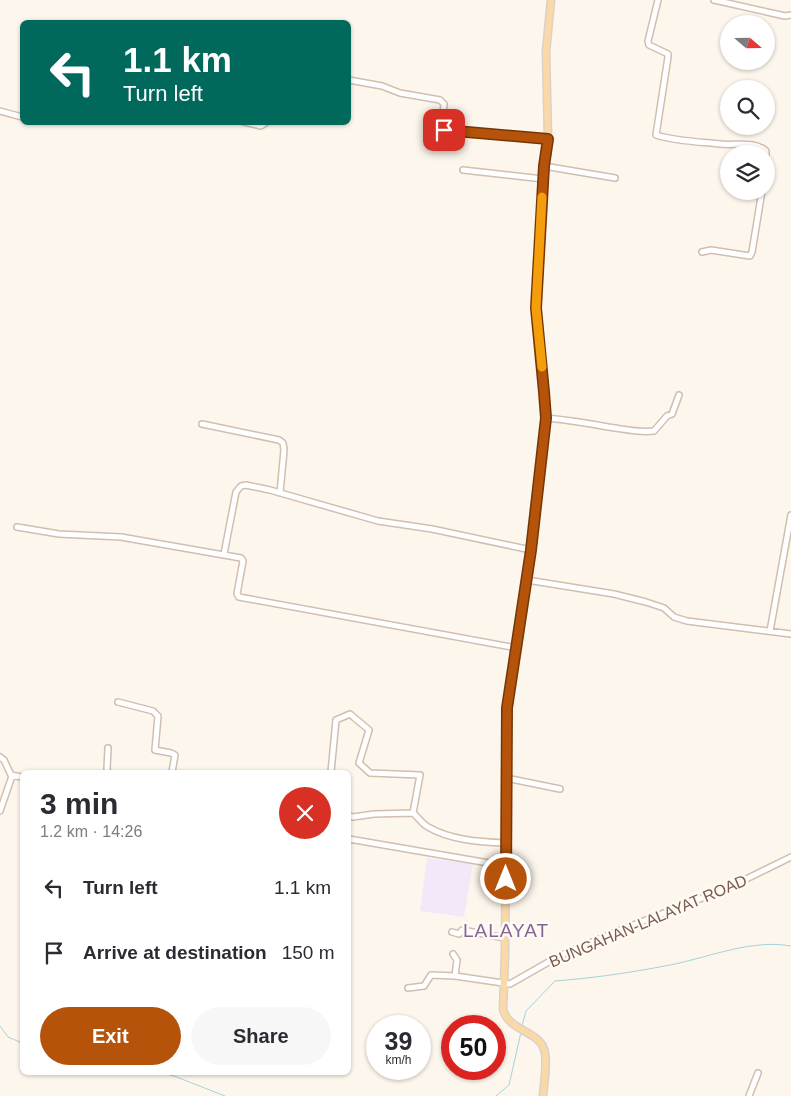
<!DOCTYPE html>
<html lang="en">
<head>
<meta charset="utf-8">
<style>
  body { margin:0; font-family:Arial,sans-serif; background:#f7f7f7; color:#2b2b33; height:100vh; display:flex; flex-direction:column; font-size:19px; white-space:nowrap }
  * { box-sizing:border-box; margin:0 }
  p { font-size:16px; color:#7c7c81 }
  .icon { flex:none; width:28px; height:28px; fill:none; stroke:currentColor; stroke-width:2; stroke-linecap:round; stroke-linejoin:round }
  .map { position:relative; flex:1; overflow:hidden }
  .details { position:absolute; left:20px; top:770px; width:331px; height:305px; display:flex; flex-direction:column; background:#fff; border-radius:8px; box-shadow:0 1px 4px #0004 }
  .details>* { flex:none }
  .guide { position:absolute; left:20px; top:20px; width:331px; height:105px; border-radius:8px; box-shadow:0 1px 4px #0004; background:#00695c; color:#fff; overflow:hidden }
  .needle { width:32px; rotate:110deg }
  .fabs { position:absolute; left:720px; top:15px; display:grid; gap:10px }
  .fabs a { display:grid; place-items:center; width:55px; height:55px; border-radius:50%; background:#fff; box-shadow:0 1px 4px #0004; font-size:25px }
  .speed { position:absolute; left:366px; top:1015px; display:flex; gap:10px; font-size:25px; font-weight:700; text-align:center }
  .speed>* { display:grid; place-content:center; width:65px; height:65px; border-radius:50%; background:#fff; box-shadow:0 1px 4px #0004; line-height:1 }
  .speed small { font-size:12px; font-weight:400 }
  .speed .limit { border:8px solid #d22; background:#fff; color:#111 }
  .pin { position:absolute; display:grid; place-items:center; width:42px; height:42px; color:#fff; margin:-21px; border-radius:10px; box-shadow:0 2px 8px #0006 }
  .me { position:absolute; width:55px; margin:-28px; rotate:0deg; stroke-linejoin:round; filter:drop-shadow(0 0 4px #0008) }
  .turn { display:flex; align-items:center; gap:18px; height:105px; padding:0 20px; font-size:22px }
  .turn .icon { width:65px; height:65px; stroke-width:2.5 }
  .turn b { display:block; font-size:35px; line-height:42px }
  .round { display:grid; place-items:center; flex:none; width:52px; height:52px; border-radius:26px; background:#f7f7f7 }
  .summary { display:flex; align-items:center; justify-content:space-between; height:85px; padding:0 20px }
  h1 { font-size:30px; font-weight:600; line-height:38px }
  .primary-button { display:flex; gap:10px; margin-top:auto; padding:10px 20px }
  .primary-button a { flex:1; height:58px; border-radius:30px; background:#b45309; color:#fff; font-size:20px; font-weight:600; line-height:58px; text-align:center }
  .primary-button a+a { background:#f7f7f7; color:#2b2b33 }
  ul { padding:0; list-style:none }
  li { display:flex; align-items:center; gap:15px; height:65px; padding:0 20px }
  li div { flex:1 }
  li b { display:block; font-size:19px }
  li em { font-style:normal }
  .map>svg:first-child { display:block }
</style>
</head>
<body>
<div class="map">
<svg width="791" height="1096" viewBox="0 0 791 1096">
  <rect width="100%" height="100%" fill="#fdf6ec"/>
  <!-- education -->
  <path fill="#f3e8fa" d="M427 858 473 864 464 917 420 911Z"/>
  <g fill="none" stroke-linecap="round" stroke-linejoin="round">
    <!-- stream -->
    <path stroke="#a5d3da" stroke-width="1" d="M0 1026 8 1037 22 1043
      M522 1026 526 1011 555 981C595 978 635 972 675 964 712 956 753 939 791 946
      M159 1072 174 1076 225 1096
      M496 1096 509 1085 521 1032"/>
    <defs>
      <path id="minor" d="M658 0 648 41 649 45 668 54V57L656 135C675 141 700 142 720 144 734 146 754 140 766 151V161
        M714 0 785 16 791 15
        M349 80 382 86 400 93 440 100 444 104 442 125 444 130 548 139
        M0 111 22 117
        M244 122 261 126 267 122
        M544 166 615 178
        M463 170 543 179
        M702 252 711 250 750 256 752 252 762 191
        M546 418C567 420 587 423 608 427 624 429 638 433 654 431L667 416 672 414 679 395
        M202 424 279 440 283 443 284 450 280 493
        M17 527 59 534 121 537 241 558 243 561 237 594 239 597 517 648
        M224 554 236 492 241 486 246 485 270 490 378 521 432 529 531 550
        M527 580 614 594 646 602 664 608 674 617 687 621 791 634
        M770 631 791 515
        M118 702 153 711 158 716 155 750 171 753 175 755 172 772
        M108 748 107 769 108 772
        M0 757 4 760 11 775 22 777
        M331 772 336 720 350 714 369 730 359 763 370 773 420 775 413 813
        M506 778 560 789
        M0 811 12 776
        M349 816 353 817 374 814 413 813C418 817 422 824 428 827 450 840 480 842 505 843
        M349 839 506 866
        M452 932 459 934 462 930 505 938
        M453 954 457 960 455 976
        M408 988 424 986 431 975 455 976 510 984 559 956 623 929 728 888 791 857
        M749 1096 758 1073"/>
      <path id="major" d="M543 1096C544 1083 548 1061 544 1049 537 1030 508 1031 503 1009L505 954 507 708 531 550 546 418 545 392 536 308 544 166 548 139 546 52 551 0"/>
    </defs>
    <!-- minor casing -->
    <use href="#minor" stroke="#d1beb0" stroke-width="8"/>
    <!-- major casing -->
    <use href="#major" stroke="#dad1cd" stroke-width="9"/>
    <!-- minor -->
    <use href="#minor" stroke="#fff" stroke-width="5"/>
    <!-- major -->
    <use href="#major" stroke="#fbd9a5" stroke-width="6"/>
  </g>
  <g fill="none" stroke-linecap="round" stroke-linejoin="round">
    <defs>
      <path id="route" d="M444 130 548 139 544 166 536 308 544 392 546 418 531 550 507 708 506 879"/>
    </defs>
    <!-- route casing -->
    <use href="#route" stroke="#753606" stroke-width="12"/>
    <!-- route -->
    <use href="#route" stroke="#b45309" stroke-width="9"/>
    <!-- slow -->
    <path stroke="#f59e0b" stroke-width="9" d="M542 367 536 308 542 197"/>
  </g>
  <g text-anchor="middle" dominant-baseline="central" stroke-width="5" stroke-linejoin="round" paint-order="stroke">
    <!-- street labels -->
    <g font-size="16" fill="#7a5c4d" stroke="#fffaf3">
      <text transform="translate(648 921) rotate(-23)">BUNGAHAN-LALAYAT ROAD</text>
    </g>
    <!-- quarter labels -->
    <g font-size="19" letter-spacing="1" fill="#846695" stroke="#fffaf3">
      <text x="506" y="930">LALAYAT</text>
    </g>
  </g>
</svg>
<div class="fabs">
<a><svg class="needle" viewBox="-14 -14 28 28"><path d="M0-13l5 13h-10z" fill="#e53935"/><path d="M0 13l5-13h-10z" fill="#7c7c81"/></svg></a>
<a><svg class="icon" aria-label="search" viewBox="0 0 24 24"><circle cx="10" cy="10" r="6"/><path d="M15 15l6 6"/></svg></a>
<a><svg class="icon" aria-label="layers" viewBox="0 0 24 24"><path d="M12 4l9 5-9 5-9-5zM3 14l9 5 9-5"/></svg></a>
</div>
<div class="speed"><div>39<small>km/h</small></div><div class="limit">50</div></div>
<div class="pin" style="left:444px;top:130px;background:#d93025"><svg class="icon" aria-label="arrive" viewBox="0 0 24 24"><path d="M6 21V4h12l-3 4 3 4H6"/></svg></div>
<svg class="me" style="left:506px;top:879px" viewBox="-20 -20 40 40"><circle r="17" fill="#b45309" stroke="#fff" stroke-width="3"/><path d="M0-11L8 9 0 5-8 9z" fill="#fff"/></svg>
<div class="guide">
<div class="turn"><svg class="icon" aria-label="left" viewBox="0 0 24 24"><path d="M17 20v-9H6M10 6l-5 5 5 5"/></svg><div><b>1.1 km</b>Turn left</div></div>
</div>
<section class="details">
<div class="summary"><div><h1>3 min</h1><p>1.2 km · 14:26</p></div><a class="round" style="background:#d93025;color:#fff"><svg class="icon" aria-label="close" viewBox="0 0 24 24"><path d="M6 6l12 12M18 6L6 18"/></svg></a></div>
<ul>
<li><svg class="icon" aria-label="left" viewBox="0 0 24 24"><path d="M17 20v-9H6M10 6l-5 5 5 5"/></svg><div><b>Turn left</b></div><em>1.1 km</em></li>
<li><svg class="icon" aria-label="arrive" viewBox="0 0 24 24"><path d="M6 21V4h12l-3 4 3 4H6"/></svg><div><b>Arrive at destination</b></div><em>150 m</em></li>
</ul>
<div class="primary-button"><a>Exit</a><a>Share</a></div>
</section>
</div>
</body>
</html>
